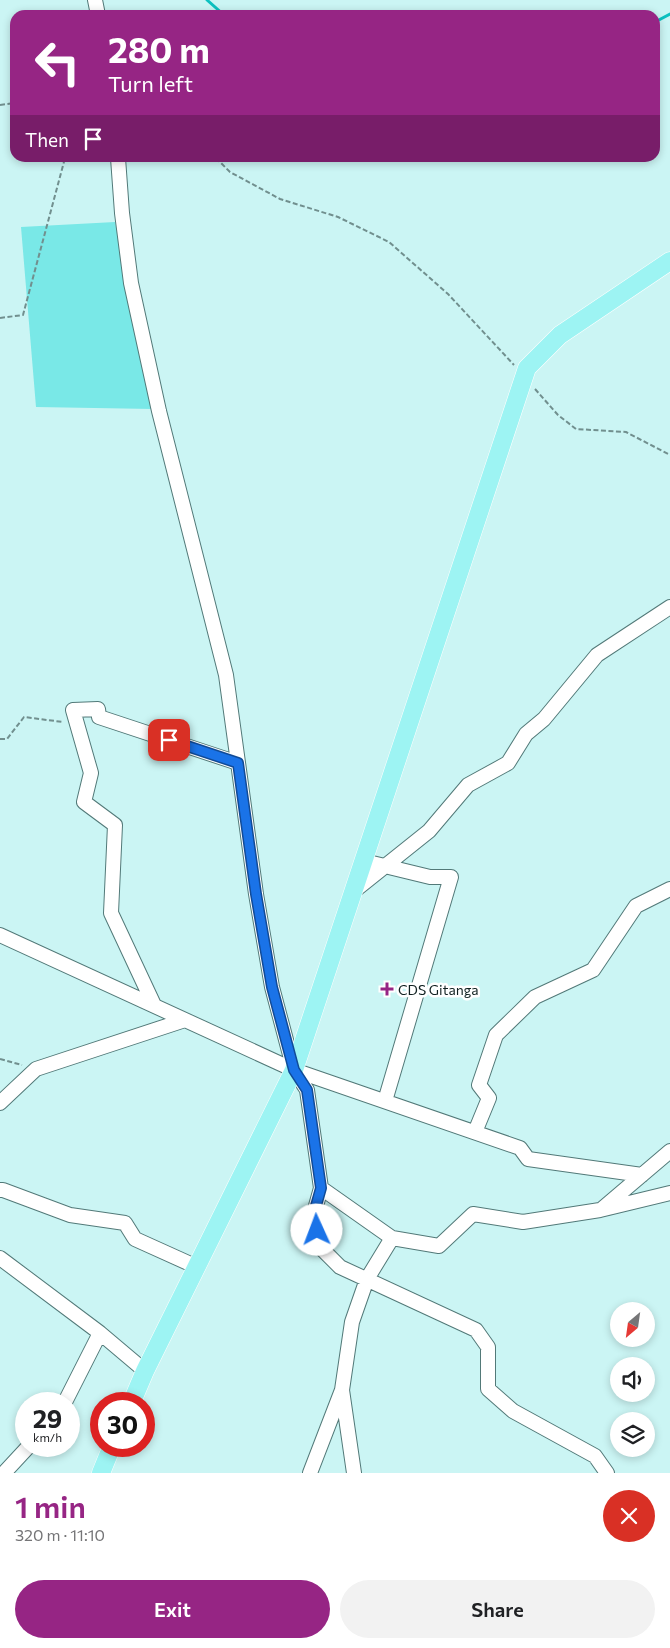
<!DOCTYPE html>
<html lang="en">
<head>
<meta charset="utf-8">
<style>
  body { margin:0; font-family:Commissioner,sans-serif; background:#f2f2f2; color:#202124; height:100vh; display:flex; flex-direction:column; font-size:19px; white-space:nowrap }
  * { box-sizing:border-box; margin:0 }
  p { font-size:16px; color:#757577 }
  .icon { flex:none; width:28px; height:28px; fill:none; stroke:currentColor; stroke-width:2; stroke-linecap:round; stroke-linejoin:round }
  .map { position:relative; height:1473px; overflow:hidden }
  .details { display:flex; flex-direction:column; background:#fff; flex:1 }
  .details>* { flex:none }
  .hud { position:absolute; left:10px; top:10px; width:650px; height:152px; border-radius:15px; box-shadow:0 2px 8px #0003; background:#962584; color:#fff; overflow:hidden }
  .needle { width:32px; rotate:209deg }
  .fabs { position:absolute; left:610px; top:1302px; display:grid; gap:10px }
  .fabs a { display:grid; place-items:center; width:45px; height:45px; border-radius:50%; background:#fff; box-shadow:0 2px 8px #0003; font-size:25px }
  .speed { position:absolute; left:15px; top:1392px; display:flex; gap:10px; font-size:25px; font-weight:700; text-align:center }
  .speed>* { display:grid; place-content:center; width:65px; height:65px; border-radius:50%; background:#fff; box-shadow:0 2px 8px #0003; line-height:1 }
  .speed small { font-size:12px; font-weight:400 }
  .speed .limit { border:8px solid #d22; background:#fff; color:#111 }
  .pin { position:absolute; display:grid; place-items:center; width:42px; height:42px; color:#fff; margin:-21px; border-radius:10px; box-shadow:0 2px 8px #0006 }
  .me { position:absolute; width:55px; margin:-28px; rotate:358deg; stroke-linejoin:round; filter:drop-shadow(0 0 4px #0008) }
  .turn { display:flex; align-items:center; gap:18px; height:105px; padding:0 15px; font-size:22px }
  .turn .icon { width:65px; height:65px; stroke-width:2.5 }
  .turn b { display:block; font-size:35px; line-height:42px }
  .then { display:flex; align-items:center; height:48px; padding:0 15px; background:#0003; gap:10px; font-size:19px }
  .round { display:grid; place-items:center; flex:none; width:52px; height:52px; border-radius:26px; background:#f2f2f2 }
  .headline { display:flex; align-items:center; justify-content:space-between; height:85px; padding:0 15px }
  h1 { font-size:30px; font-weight:600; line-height:38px; color:#962584 }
  .action { display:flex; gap:10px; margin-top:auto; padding:10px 15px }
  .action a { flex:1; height:58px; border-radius:30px; background:#962584; color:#fff; font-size:20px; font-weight:600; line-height:58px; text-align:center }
  .action a+a { background:#f2f2f2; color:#202124 }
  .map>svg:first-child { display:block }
</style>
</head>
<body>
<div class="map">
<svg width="670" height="1473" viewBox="0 0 670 1473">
  <rect width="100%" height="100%" fill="#cbf5f4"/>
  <!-- green -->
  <path fill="#79e8e7" d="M115 222 153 409 36 407 21 227Z"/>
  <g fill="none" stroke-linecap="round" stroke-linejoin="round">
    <!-- stream -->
    <path stroke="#0cc1c0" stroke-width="3" d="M207 0 224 15
      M655 22 670 14"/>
    <defs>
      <path id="minor" d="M95 0 98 15
        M118 158 122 213 131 283 159 411 226 675 256 894 272 987 294 1070 307 1090 321 1188 314 1213 320 1247 340 1267 476 1330 488 1347V1389L513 1411 595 1456 607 1473
        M364 861 430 877H451L385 1101
        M354 891 429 831 468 785 508 763 526 734 544 719 597 655 670 607
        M0 935 294 1070 520 1148 528 1159 642 1175
        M154 1005 111 913 115 825 84 802 91 773 73 710 98 709 99 717 238 763
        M0 1103 36 1069 185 1020
        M475 1132 489 1098 479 1085 496 1035 535 997 593 970 636 906 670 889
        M321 1188 392 1238 439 1246 473 1214 523 1222 600 1210 670 1193
        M0 1190H3L70 1215 125 1223 135 1239 197 1267
        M603 1208 670 1151
        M0 1258 100 1333 145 1371
        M64 1404 100 1333
        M4 1473 29 1446
        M310 1473 342 1390
        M354 1473 342 1390 352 1322 367 1279 392 1238"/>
      <path id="major" d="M131 1404 145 1371 294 1070 527 368 560 335 670 261
        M101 1473 112 1446"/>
    </defs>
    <!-- minor casing -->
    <use href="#minor" stroke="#527978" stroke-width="16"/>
    <!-- major casing -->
    <use href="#major" stroke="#fff" stroke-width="19"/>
    <!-- path -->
    <path stroke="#718f8e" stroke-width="2" stroke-dasharray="5 2.5" stroke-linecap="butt" d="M0 105 15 103
      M216 158 230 172 280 199 338 217 389 242 448 294 514 365
      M0 318 23 315 65 158
      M535 389 558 415 576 429 626 432 670 455
      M0 739H7L24 717 63 722
      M0 1059 22 1065"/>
    <!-- minor -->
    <use href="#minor" stroke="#fff" stroke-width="14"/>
    <!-- major -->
    <use href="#major" stroke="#9df4f3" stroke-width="18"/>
  </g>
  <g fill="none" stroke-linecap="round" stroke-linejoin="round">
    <defs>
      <path id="route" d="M169 740 238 763 256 894 272 987 294 1070 307 1090 321 1188 314 1213 317 1230"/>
    </defs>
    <!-- route casing -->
    <use href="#route" stroke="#114b97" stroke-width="12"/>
    <!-- route -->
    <use href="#route" stroke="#1a73e8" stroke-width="9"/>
  </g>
  <!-- markers -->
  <path fill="#962584" stroke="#fff" stroke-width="2" d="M384.5 981.5h5v5h5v5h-5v5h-5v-5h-5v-5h5z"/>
  <g text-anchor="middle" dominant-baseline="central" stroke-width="5" stroke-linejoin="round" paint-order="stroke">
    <!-- poi labels -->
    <g font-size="14" fill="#102020" stroke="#fff" text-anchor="start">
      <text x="398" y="989">CDS Gitanga</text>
    </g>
  </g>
</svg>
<div class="fabs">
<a><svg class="needle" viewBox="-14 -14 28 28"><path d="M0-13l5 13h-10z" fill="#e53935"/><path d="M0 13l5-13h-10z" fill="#757577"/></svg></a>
<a><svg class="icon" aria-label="sound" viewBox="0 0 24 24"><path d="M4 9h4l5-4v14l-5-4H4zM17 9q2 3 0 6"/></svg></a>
<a><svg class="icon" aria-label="layers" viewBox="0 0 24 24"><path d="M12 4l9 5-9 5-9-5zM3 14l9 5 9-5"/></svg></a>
</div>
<div class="speed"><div>29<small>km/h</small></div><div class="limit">30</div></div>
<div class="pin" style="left:169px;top:740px;background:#d93025"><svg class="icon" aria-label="arrive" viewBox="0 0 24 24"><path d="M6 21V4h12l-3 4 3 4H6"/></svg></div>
<svg class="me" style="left:317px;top:1230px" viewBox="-20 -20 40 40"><circle r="19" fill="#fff"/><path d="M0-13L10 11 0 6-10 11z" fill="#1a73e8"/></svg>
<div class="hud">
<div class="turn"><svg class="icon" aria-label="left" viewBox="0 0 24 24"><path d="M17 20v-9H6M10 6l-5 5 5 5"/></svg><div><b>280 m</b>Turn left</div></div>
<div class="then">Then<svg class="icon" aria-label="arrive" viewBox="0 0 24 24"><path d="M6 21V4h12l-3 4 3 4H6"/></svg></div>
</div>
</div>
<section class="details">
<div class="headline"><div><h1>1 min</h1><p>320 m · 11:10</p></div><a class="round" style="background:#d93025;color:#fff"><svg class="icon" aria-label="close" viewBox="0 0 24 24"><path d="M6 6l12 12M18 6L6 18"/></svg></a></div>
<div class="action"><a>Exit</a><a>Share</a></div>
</section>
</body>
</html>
